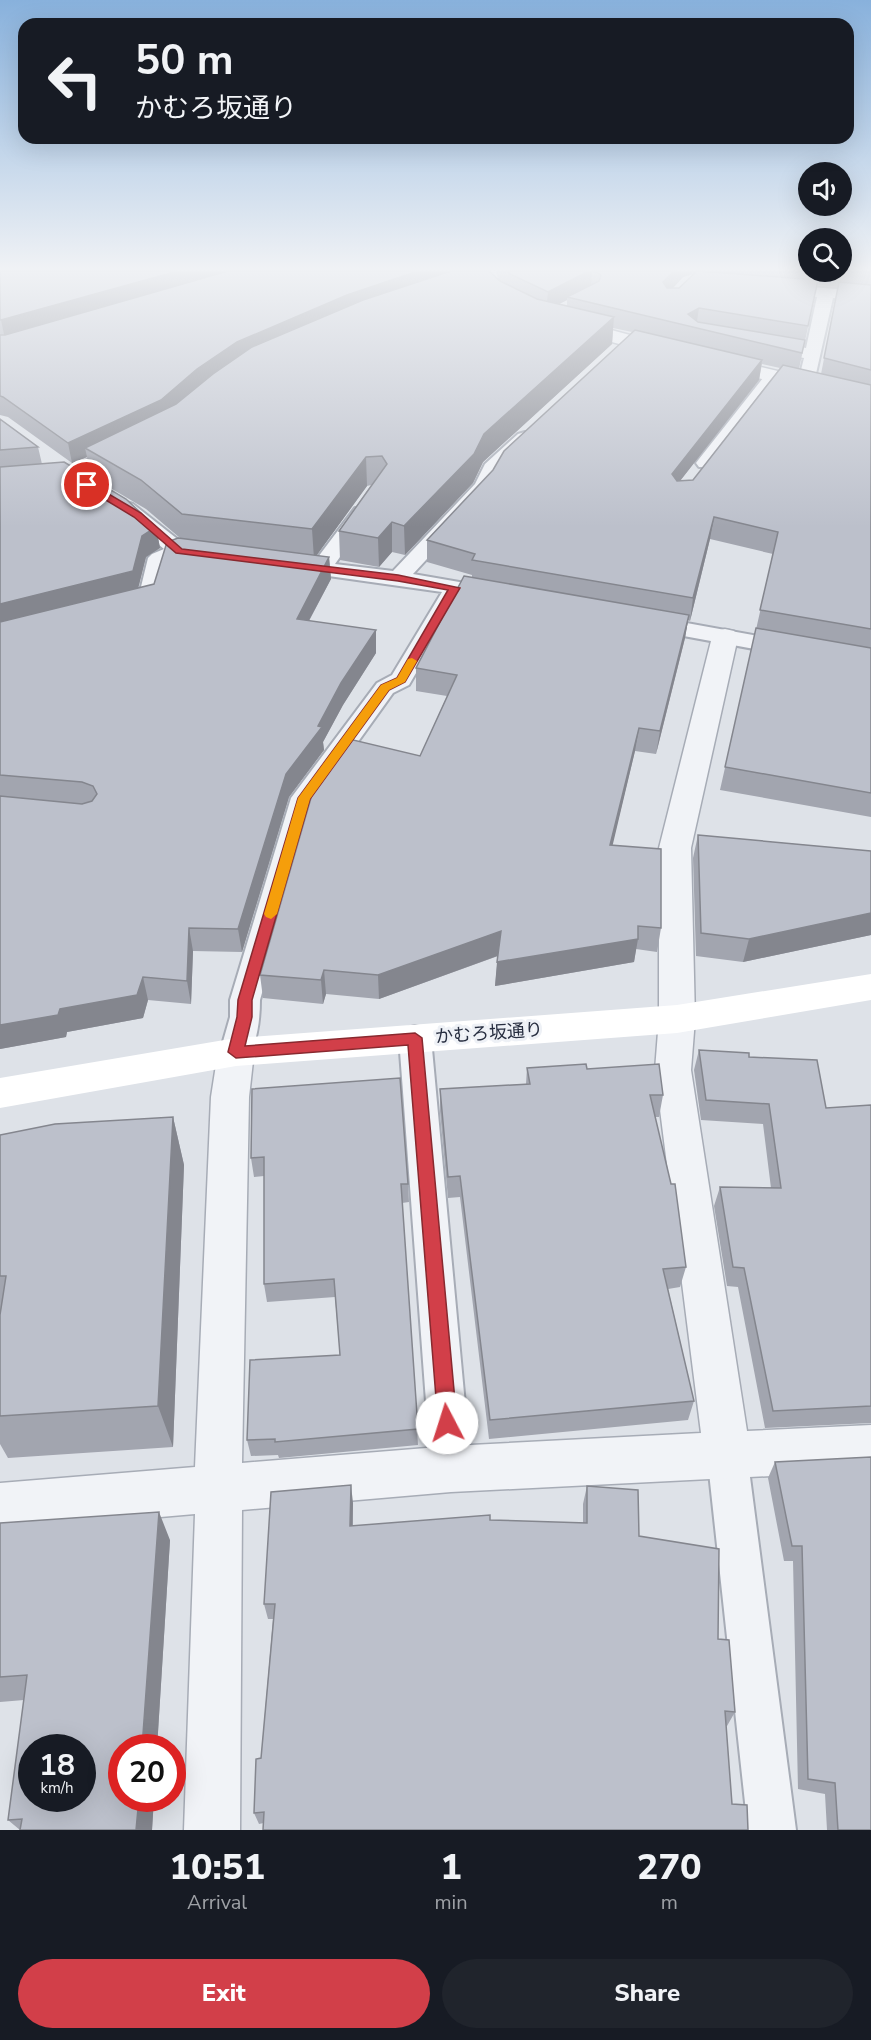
<!DOCTYPE html>
<html lang="en">
<head>
<meta charset="utf-8">
<style>
  body { margin:0; font-family:"Nunito Sans","Noto Sans JP",sans-serif; background:#20242c; color:#f1f3f6; height:100vh; display:flex; flex-direction:column; font-size:22px; white-space:nowrap }
  * { box-sizing:border-box; margin:0 }
  p { font-size:20px; color:#9ea1a6 }
  .icon { flex:none; width:33px; height:33px; fill:none; stroke:currentColor; stroke-width:2; stroke-linecap:round; stroke-linejoin:round }
  .map { position:relative; height:1830px; overflow:hidden }
  .panel { display:flex; flex-direction:column; background:#171b24; flex:1 }
  .panel>* { flex:none }
  .top-card { position:absolute; left:18px; top:18px; width:836px; height:126px; border-radius:18px; box-shadow:0 6px 24px #0002; background:#171b24; color:#f1f3f6; overflow:hidden }
  .tools { position:absolute; left:798px; top:162px; display:grid; gap:12px }
  .tools a { display:grid; place-items:center; width:54px; height:54px; border-radius:50%; background:#171b24; box-shadow:0 6px 24px #0002; font-size:30px }
  .speed { position:absolute; left:18px; top:1734px; display:flex; gap:12px; font-size:30px; font-weight:700; text-align:center }
  .speed>* { display:grid; place-content:center; width:78px; height:78px; border-radius:50%; background:#171b24; box-shadow:0 6px 24px #0002; line-height:1 }
  .speed small { font-size:15px; font-weight:400 }
  .speed .limit { border:9px solid #d22; background:#fff; color:#111 }
  .pin { position:absolute; display:grid; place-items:center; width:51px; height:51px; color:#fff; margin:-26px; border:3px solid #fff; border-radius:50%; box-shadow:0 2px 6px #0007 }
  .me { position:absolute; width:66px; margin:-33px; rotate:355deg; stroke-linejoin:round; filter:drop-shadow(0 0 4px #0008) }
  .turn { display:flex; align-items:center; gap:21px; height:126px; padding:0 18px; font-size:27px }
  .turn .icon { width:78px; height:78px; stroke-width:2.5 }
  .turn b { display:block; font-size:42px; line-height:51px }
  .eta { display:flex; justify-content:space-evenly; align-items:center; height:102px; text-align:center }
  .eta b { font-size:36px; font-weight:800; line-height:42px }
  .primary-button { display:flex; gap:12px; margin-top:auto; padding:12px 18px }
  .primary-button a { flex:1; height:69px; border-radius:36px; background:#d23f49; color:#fff; font-size:24px; font-weight:800; line-height:69px; text-align:center }
  .primary-button a+a { background:#20242c; color:#f1f3f6 }
  .map>svg:first-child { display:block }
</style>
</head>
<body>
<div class="map">
<svg width="871" height="1830" viewBox="0 0 871 1830">
  <rect width="100%" height="100%" fill="#dee2e8"/>
  <g fill="none" stroke-linecap="round" stroke-linejoin="round">
    <defs>
      <path id="lane" d="M777 284 871 292V302L833 298 815 378H803L800 374 804 358 766 351 758 346 766 341 806 348 817 297 772 292 769 289 772 286Z
        M773 372 782 377 713 467H699L696 463 699 459 767 373Z
        M525 432 534 438 532 442 501 470 491 490 413 574 494 588 502 590 505 595 502 600 494 602 461 596 409 685 393 693 317 799 260 1000C260 1021 257 1042 247 1061L236 1064 225 1061 220 1052 230 1017V1000L291 798 377 683 392 675 442 592 293 571 286 569 282 565 286 561H315L355 508H369L372 512 335 564 393 571 475 484 485 464 518 434Z
        M126 502 133 504 185 545 210 550 213 554 210 558C196 562 183 557 169 562L157 604 125 612 117 610 114 605 117 600 139 595 148 558 152 554 164 549 119 512 116 508 119 504Z
        M648 616 792 642 800 644 803 649 800 654 792 656 640 628 637 623 640 618Z
        M415 1026 426 1029 431 1038 471 1469 465 1483 451 1489 437 1483 431 1469 399 1038 404 1029Z
        M727 1434 741 1440 747 1454 796 1830H748L707 1454 713 1440Z"/>
      <path id="street" d="M570 319 675 347 678 351 668 357 563 329 561 325Z
        M718 357 871 393V405L711 367 708 363 711 359Z
        M129 441 137 443 140 448 137 453 78 480 0 487V473L66 469Z
        M725 629 734 631 738 637 691 848 695 1019 691 1070 747 1431 871 1425V1471L451 1492 242 1510 240 1830H184L195 1514 0 1531V1483L195 1467 211 1097 218 1052 223 1042 236 1038 249 1042 254 1052 249 1097 242 1463 451 1446 701 1433 655 1070 659 1019V848L712 637 716 631Z"/>
    </defs>
    <!-- lane casing -->
    <use href="#lane" stroke="#a7acb6" stroke-width="4"/>
    <!-- street casing -->
    <use href="#street" stroke="#a7acb6" stroke-width="3"/>
    <!-- lane -->
    <use href="#lane" fill="#f1f3f7" fill-rule="evenodd"/>
    <!-- street -->
    <use href="#street" fill="#f1f3f7" fill-rule="evenodd"/>
    <!-- secondary -->
    <path fill="#fff" fill-rule="evenodd" d="M871 974V1000L677 1033 236 1066 0 1108V1078L236 1038 677 1005Z"/>
  </g>
  <!-- wall -->
  <path fill="#a2a5af" fill-rule="evenodd" d="M0 271 498 279 496 271H871V817L720 790 773 554 710 539 690 621 688 620 685 638 656 754 635 751 612 845 661 928 657 952 636 949 634 962 495 986 498 956 379 999 326 994 323 1004 263 998 260 975 420 756 447 696 416 691V668L472 578V575L427 562V540L632 332 613 328 612 344 483 462 473 483 405 555 392 552 379 567 340 560 339 531 371 485 367 486 316 556 329 557 331 579 309 621 376 630V653L343 705 323 742 324 750 289 797 242 952 193 951 191 1004 148 1000 143 1018 67 1032 66 1037 0 1049V419L38 447 42 464 156 527 160 548 146 557 138 588 154 584 180 538 146 509 90 476 87 457 72 463 8 417 0 415ZM690 275H693L679 288H673L683 277ZM817 285 838 287 821 374 799 369ZM567 300V306L559 304ZM762 364 780 368 693 480 680 481 759 380Z
    M698 835 871 851V935L743 962 696 956 693 858Z
    M699 1050 749 1057 826 1108 871 1105V1423L765 1428 738 1287 727 1286 714 1206 720 1187 771 1188 763 1124 701 1120 694 1070Z
    M527 1068 587 1069 663 1095 659 1117H655L686 1267 680 1287 668 1289 694 1401 688 1420 489 1439 460 1197 448 1198 440 1111V1089L526 1084Z
    M252 1089 408 1184 409 1202 402 1203 418 1445 279 1458 278 1455 251 1456 247 1440 340 1355 335 1297 267 1302 264 1284V1176L254 1177 251 1158Z
    M173 1117 184 1165 173 1447 8 1458 0 1444V1135Z
    M871 1457V1830H827L825 1794 798 1789 793 1561H784L768 1478 775 1462Z
    M587 1486 639 1536 718 1639 735 1712 727 1726 259 1824 254 1813 261 1758 273 1619H268L264 1604 353 1503V1526L490 1520 583 1523V1504Z
    M0 1523 170 1540 157 1748H122L154 1798 152 1830H20L8 1820 24 1700 0 1702Z"/>
  <!-- shaded-wall -->
  <path fill="#84868e" d="M178 271H245L5 339 1 320Z
    M418 271H470L164 420 85 448 87 457 72 463 68 443 197 369 237 342 347 295Z
    M589 271H592L591 288 567 297V300L546 311 548 292Z
    M674 271H691L690 275 683 277 661 301 663 282Z
    M699 308 696 327 688 314Z
    M614 317 612 344 483 462 473 483 405 555 404 526 484 434Z
    M762 360 759 380 669 495 672 474Z
    M366 457 367 486 314 559 312 529Z
    M714 517 710 539 690 621 693 598Z
    M392 522V552L379 567 378 538Z
    M156 527 160 548 146 557 137 593 0 628V604L142 536Z
    M329 557 331 579 298 641 297 619Z
    M689 615 685 638 656 754 660 731Z
    M376 630V653L343 705 323 742 324 750 289 797 242 952 238 929 286 774 318 726 341 683Z
    M639 728 635 751 607 869 610 845Z
    M871 913V935L743 962 749 939Z
    M189 928 193 951 191 1004 187 981Z
    M501 931 500 955 379 999 378 975Z
    M638 939 634 962 495 986 497 962Z
    M324 970 326 994 323 1004 321 980Z
    M143 977 148 1000 143 1018 67 1032 66 1037 0 1049V1025L60 1009Z
    M173 1117 184 1165 173 1447 158 1406Z
    M351 1485 353 1503 352 1543 350 1526Z
    M159 1512 170 1540 157 1748H142Z
    M139 1798H154L152 1830H136Z"/>
  <!-- building -->
  <path fill="#bcc0cb" stroke="#84868e" stroke-width="1.5" fill-rule="evenodd" d="M0 271H178L1 320H0Z
    M228 271H418L347 295 237 342 197 369 161 400 68 443 3 397 0 396V335H5Z
    M451 271H489L500 281 537 299 614 317 484 434 474 454 404 526 392 522 378 538 339 531 387 464 382 456 366 457 312 529 182 514 141 480 85 448 176 404 213 374 252 347 363 300Z
    M507 271H589L548 292 510 274Z
    M594 271H674L663 282 667 288H679L697 271 818 280 808 326 699 308 688 314 698 322 805 340 802 353 567 297 599 281 601 275Z
    M839 282 871 285V370L824 358Z
    M635 330 762 360 672 474 677 481 693 480 783 365 871 385V629L760 610 778 532 714 517 693 598 472 560 475 554 427 540 493 470 504 451Z
    M0 419 38 447 0 450Z
    M64 462 126 499 156 527 142 536 133 571 0 604V467Z
    M178 538 329 557 297 619 376 630 341 683 318 726 322 727 286 774 238 929 189 928 187 981 143 977 137 995 60 1009 58 1015 0 1025V796L82 804 92 801 97 794 93 786 82 782 0 775V622L154 584 167 542Z
    M464 576 689 615 660 731 639 728 610 845 661 849V928L638 926V939L497 962 501 931 378 975 324 970 321 980 260 975 317 777 345 738 420 756 457 675 416 668Z
    M756 628 871 648V793L725 767Z
    M698 835 871 851V913L749 939 701 933Z
    M699 1050 749 1053V1057L817 1060 826 1108 871 1105V1406L773 1411 744 1268 733 1267 720 1187 781 1188 769 1104 706 1100Z
    M586 1064 587 1069 659 1064 663 1095H650L671 1184H675L686 1267 663 1269 694 1401 490 1420 460 1176 448 1177 440 1089 530 1084 527 1068Z
    M400 1078 408 1184H401L418 1429 275 1442V1439L247 1440 250 1360 340 1355 334 1279 264 1284V1157L251 1158 252 1089Z
    M173 1117 158 1406 0 1416V1315L6 1276H0V1135L55 1124Z
    M871 1457V1830H838L835 1783 808 1779 802 1546H792L775 1462Z
    M351 1485 350 1526 490 1515V1520L587 1523V1486L638 1490 639 1536 719 1549 718 1639 729 1640 735 1712 725 1711 732 1804 747 1805 748 1830H263L264 1812 254 1813 256 1759 261 1758 275 1604H264L271 1492Z
    M159 1512 142 1748H122V1798H139L136 1830H20L22 1819 8 1820 27 1675 0 1677V1523ZM32 1748H82V1798H32Z"/>
  <!-- sky -->
  <linearGradient id="sky" x2="0" y2="1"><stop stop-color="#88b1dc"/><stop offset="0.51" stop-color="#f0f2f5"/><stop offset="1" stop-color="#f0f2f5" stop-opacity="0"/></linearGradient>
  <rect width="871" height="527" fill="url(#sky)"/>
  <!-- route -->
  <path fill="#d23f49" stroke="#88292f" stroke-width="1.5" d="M84 483H90L141 513 182 549 398 575 460 588 405 682 389 690 310 799 252 1000V1017L245 1046 415 1033 422 1038 457 1423 454 1430 447 1433 441 1430 438 1423 408 1045 236 1058 228 1052 237 1017 238 1000 298 798 381 685 397 678 448 590 398 581 176 553 134 517 84 487Z"/>
  <!-- slow -->
  <path fill="#f59e0b" d="M412 658 417 661 405 682 389 690 310 799 277 914 271 919 266 917 264 914 298 798 381 685 397 678 408 659Z"/>
  <g text-anchor="middle" dominant-baseline="central" stroke-width="6" stroke-linejoin="round" paint-order="stroke">
    <!-- street labels -->
    <g font-size="18" fill="#272e40" stroke="#eef1f6">
      <text transform="translate(489 1033) rotate(-4)">かむろ坂通り</text>
    </g>
  </g>
</svg>
<div class="tools">
<a><svg class="icon" aria-label="sound" viewBox="0 0 24 24"><path d="M4 9h4l5-4v14l-5-4H4zM17 9q2 3 0 6"/></svg></a>
<a><svg class="icon" aria-label="search" viewBox="0 0 24 24"><circle cx="10" cy="10" r="6"/><path d="M15 15l6 6"/></svg></a>
</div>
<div class="speed"><div>18<small>km/h</small></div><div class="limit">20</div></div>
<div class="pin" style="left:87px;top:485px;background:#d93025"><svg class="icon" aria-label="arrive" viewBox="0 0 24 24"><path d="M6 21V4h12l-3 4 3 4H6"/></svg></div>
<svg class="me" style="left:447px;top:1423px" viewBox="-20 -20 40 40"><circle r="19" fill="#fff"/><path d="M0-13L10 11 0 6-10 11z" fill="#d23f49"/></svg>
<div class="top-card">
<div class="turn"><svg class="icon" aria-label="left" viewBox="0 0 24 24"><path d="M17 20v-9H6M10 6l-5 5 5 5"/></svg><div><b>50 m</b>かむろ坂通り</div></div>
</div>
</div>
<section class="panel">
<div class="eta">
<div><b>10:51</b><p>Arrival</p></div>
<div><b>1</b><p>min</p></div>
<div><b>270</b><p>m</p></div>
</div>
<div class="primary-button"><a>Exit</a><a>Share</a></div>
</section>
</body>
</html>
